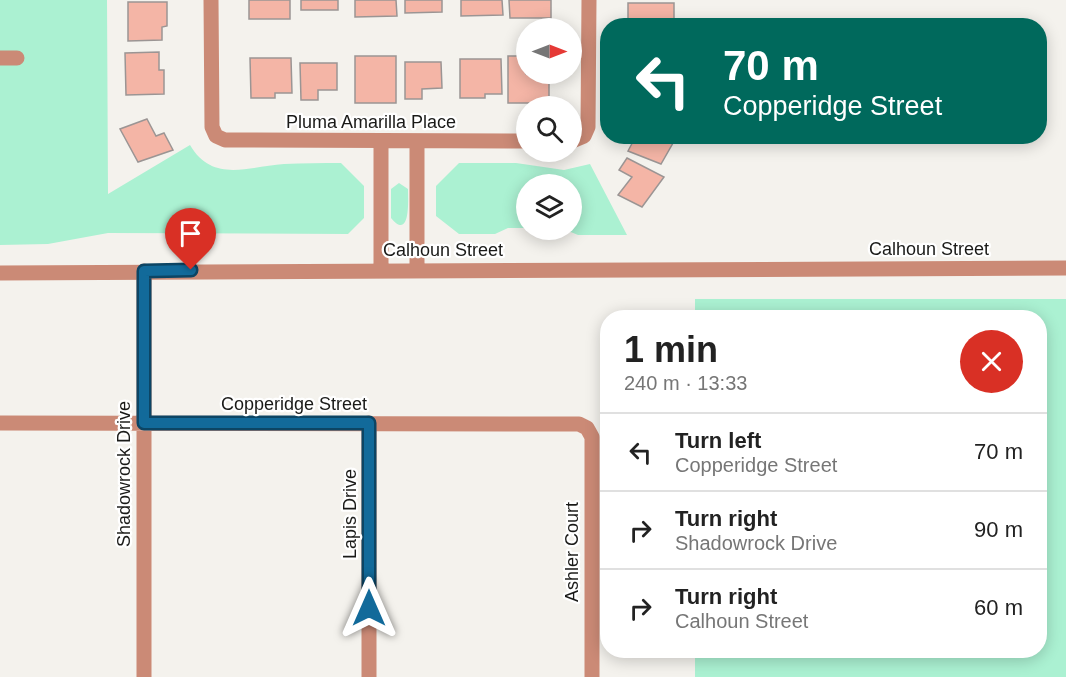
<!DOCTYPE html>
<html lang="en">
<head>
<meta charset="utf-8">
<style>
  body { margin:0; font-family:Arial,sans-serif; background:#f2f2f2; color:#222; height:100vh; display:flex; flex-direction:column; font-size:22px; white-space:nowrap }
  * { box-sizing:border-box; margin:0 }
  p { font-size:20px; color:#767676 }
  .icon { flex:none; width:33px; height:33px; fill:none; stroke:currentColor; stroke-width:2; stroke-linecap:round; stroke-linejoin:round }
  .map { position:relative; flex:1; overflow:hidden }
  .sheet { position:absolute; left:600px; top:310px; width:447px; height:348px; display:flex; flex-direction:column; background:#fff; border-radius:24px; box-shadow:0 3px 15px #0003 }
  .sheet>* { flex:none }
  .top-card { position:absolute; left:600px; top:18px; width:447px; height:126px; border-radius:24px; box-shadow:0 3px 15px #0003; background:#00695c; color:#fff; overflow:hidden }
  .needle { width:39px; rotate:90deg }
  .fabs { position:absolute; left:516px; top:18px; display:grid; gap:12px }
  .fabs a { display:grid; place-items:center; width:66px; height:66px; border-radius:50%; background:#fff; box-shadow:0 3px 15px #0003; font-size:30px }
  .pin { position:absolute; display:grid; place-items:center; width:51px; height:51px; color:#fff; margin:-62px -26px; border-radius:50% 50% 50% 0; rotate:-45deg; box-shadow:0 0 6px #0007 }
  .pin .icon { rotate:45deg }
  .me { position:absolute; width:66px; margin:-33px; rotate:0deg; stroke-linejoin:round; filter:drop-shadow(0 0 4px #0008) }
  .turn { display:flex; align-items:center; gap:21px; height:126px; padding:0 24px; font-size:27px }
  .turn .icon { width:78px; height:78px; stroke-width:2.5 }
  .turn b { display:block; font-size:42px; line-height:51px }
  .round { display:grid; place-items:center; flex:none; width:63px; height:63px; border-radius:32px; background:#f2f2f2 }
  .head { display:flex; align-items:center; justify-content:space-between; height:102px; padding:0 24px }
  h1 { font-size:36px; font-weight:700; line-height:45px }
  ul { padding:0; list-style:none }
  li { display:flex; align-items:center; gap:18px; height:78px; padding:0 24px; border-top:2px solid #e0e0e0 }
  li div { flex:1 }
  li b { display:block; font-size:22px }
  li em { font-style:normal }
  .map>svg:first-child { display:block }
</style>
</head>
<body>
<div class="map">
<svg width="1066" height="677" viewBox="0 0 1066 677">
  <rect width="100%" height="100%" fill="#f4f2ed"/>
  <!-- green -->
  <path fill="#abf1d2" d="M0 0H107L108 194 190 145C213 184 249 166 284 164 303 163 322 163 341 163L364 186V218L348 234 108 233 48 244 0 245Z
    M459 163H516L564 170 590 164 627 235H578L566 230H572V184H526V228H508L495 234H459L436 216V186Z
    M399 183 408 189C408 198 411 242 391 218V189Z
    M695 299H1066V677H695V651H1040V318H695Z"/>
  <!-- building -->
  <path fill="#f4b5a6" stroke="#9b9594" stroke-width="1.5" d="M249 0H290V19H249Z
    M301 0H338V10H301Z
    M355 0H396L397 16 355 17Z
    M405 0H442V12L405 13Z
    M461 0H502L503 15 461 16Z
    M509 0H551V18H510Z
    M128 2H167V26L162 27V40L128 41Z
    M628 3H674V26H628Z
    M159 52V70H164V94L126 95 125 53Z
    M355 56H396V103H355Z
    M508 56H526V74H549V103H508Z
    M250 58H291L292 93H275V98H251Z
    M460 59H501L502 94H485V98H460Z
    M405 62H441L442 88 422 89V99H405Z
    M300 63H337V90H318V100H301Z
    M147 119 156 136 164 133 173 150 138 162 120 129Z
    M636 136 644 138 645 136H677L661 164 628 151Z
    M627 158 664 177 642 207 618 195 632 177 619 170Z"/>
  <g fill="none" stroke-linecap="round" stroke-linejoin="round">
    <!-- minor -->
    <path stroke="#cb8a76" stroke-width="15" d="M211 0 212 127 216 136 225 140 526 141
      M0 58H17
      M381 141V270
      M417 141V270
      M572 141 584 136 588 127 589 0
      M144 271V677
      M0 273 1066 268
      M0 423 579 424 587 428 592 437V677
      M369 423V677"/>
  </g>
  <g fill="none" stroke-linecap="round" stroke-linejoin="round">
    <defs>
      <path id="route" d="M191 270 144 271V423H369V608"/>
    </defs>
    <!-- route casing -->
    <use href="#route" stroke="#0c4564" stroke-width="15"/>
    <!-- route -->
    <use href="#route" stroke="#126a9a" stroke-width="10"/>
  </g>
  <g text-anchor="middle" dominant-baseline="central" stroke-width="4.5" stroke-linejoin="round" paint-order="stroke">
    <!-- street labels -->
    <g font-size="18" fill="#1a1a18" stroke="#fff">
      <text x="371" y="122">Pluma Amarilla Place</text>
      <text x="929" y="249">Calhoun Street</text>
      <text x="443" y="250">Calhoun Street</text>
      <text x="294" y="404">Copperidge Street</text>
      <text transform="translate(124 474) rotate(-90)">Shadowrock Drive</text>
      <text transform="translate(350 514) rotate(-90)">Lapis Drive</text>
      <text transform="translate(572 552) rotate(-90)">Ashler Court</text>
    </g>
  </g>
</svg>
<div class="fabs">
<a><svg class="needle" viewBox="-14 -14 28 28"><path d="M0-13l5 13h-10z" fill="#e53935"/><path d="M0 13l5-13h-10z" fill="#767676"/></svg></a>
<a><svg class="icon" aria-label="search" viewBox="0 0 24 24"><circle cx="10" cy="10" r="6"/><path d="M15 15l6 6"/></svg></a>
<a><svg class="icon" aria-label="layers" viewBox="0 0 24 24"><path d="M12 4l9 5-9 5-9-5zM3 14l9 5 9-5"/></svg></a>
</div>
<div class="pin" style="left:191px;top:270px;background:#d93025"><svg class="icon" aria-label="arrive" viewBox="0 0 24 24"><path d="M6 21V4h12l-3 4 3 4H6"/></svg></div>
<svg class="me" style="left:369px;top:608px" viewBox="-20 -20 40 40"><path d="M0-17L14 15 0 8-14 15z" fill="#126a9a" stroke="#fff" stroke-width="4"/></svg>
<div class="top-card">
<div class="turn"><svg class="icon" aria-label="left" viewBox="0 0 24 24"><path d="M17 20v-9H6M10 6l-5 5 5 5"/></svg><div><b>70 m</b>Copperidge Street</div></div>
</div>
<section class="sheet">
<div class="head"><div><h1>1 min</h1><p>240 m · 13:33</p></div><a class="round" style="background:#d93025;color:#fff"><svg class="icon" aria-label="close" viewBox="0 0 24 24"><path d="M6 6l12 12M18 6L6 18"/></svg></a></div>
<ul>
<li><svg class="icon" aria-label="left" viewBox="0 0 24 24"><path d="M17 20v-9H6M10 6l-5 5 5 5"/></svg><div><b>Turn left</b><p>Copperidge Street</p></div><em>70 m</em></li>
<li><svg class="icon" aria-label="right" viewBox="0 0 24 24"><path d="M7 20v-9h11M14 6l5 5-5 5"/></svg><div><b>Turn right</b><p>Shadowrock Drive</p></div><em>90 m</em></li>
<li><svg class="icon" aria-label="right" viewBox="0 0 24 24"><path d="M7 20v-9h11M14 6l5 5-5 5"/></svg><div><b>Turn right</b><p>Calhoun Street</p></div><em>60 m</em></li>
</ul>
</section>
</div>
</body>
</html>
